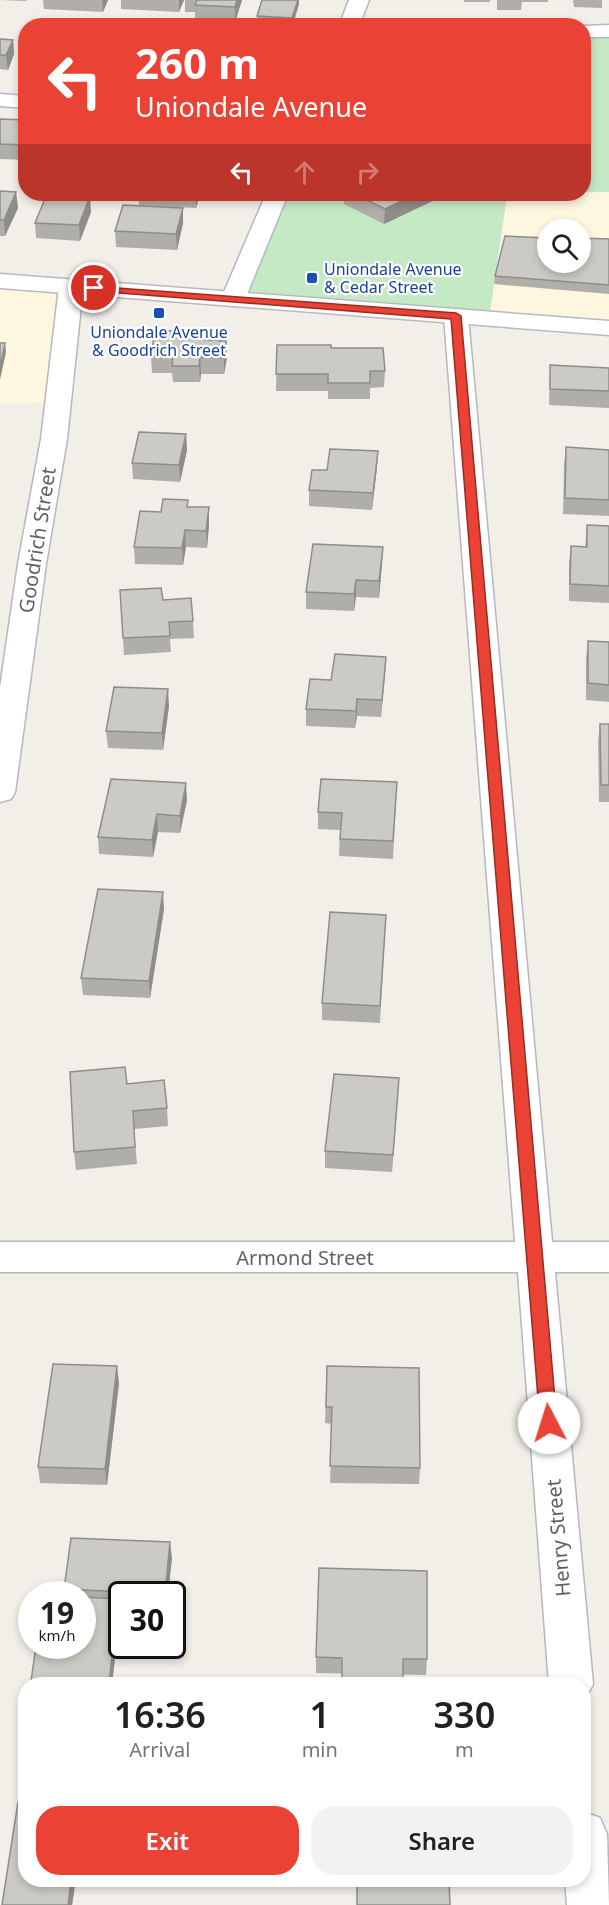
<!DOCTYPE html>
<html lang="en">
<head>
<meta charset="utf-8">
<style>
  body { margin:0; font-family:"Noto Sans",sans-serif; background:#f2f2f2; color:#202124; height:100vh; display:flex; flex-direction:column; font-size:22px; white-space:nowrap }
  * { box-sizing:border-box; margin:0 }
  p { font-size:20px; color:#757577 }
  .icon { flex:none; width:33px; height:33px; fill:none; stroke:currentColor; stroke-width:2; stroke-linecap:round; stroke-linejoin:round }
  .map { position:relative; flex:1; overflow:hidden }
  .panel { position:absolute; left:18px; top:1677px; width:573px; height:210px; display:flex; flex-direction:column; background:#fff; border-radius:24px; box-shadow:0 3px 9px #0003 }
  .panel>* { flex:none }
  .guide { position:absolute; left:18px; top:18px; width:573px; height:183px; border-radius:24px; box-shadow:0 3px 9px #0003; background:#ea4335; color:#fff; overflow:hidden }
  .controls { position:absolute; left:537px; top:219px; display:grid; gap:12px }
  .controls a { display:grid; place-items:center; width:54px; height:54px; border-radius:50%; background:#fff; box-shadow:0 3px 9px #0003; font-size:30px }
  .speed { position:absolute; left:18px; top:1581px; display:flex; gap:12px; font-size:30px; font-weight:700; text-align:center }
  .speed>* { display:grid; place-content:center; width:78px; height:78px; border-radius:50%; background:#fff; box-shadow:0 3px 9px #0003; line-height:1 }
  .speed small { font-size:15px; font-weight:400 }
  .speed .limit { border:3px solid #111; border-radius:9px; background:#fff; color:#111 }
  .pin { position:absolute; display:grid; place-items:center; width:51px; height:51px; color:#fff; margin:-26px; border:3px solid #fff; border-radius:50%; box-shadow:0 2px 6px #0007 }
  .me { position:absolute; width:66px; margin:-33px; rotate:355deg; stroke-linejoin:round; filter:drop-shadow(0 0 4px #0008) }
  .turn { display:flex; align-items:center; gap:21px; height:126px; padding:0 18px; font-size:27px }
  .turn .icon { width:78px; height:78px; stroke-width:2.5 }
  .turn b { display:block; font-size:42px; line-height:51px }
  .lanes { display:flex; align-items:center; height:57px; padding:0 18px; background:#0003; justify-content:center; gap:30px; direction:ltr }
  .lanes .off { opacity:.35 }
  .eta { display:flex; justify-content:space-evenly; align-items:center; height:102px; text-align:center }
  .eta b { font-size:36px; font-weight:600; line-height:42px }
  .cta { display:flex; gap:12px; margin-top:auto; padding:12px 18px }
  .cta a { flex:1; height:69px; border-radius:24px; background:#ea4335; color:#fff; font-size:24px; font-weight:600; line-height:69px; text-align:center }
  .cta a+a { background:#f2f2f2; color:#202124 }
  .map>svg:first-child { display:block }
</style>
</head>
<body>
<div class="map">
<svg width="609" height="1905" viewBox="0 0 609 1905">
  <rect width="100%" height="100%" fill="#f1efe8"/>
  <!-- commercial -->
  <path fill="#fef7e0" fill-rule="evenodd" d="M584 192H609V328L489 319 507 196ZM548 230H580V262H548Z
    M0 281 71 287 58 402 0 404Z"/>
  <!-- green -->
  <path fill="#c5e8c5" d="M584 31H609V192H584Z
    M277 194H567L507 196 489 319 233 299Z"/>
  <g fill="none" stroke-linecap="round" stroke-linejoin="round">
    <defs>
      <path id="street" d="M349 0H369L359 26H339Z
        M609 25V37H584L582 26Z
        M0 94 26 96V108L0 106Z
        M266 194H288L245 299 241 304 233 306 225 304 221 299Z
        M71 280 79 282 83 287 67 439 46 564 15 792 11 799 0 802V688L18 564 41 439 59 287 63 282Z
        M456 309 465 311 468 316 552 1242H609V1272H555L593 1684 586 1698 584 1699V1684H549L518 1272H0V1242H515L444 316 447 311Z
        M584 1812 600 1818 607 1834 609 1905H567L565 1880H584Z"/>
      <path id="secondary" d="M0 274 609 321V335L0 288Z"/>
    </defs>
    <!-- street casing -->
    <use href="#street" stroke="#b5b8bc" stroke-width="3"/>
    <!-- secondary casing -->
    <use href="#secondary" stroke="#b6babf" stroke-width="3"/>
    <!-- path -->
    <path stroke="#9cc7a9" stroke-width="2" stroke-dasharray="4 2" stroke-linecap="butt" d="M447 194 536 196 567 194"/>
    <!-- street -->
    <use href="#street" fill="#fff" fill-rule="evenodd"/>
    <!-- secondary -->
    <use href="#secondary" fill="#fff" fill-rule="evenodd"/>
  </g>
  <!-- wall -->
  <path fill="#afaea9" d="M0 0H27L26 1Z
    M43 0H108L103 12 44 9Z
    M121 0H184L179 12 121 9Z
    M185 0H242L235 22 195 20V12H185Z
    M262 0H299V4L293 26 257 24V16Z
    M464 0H490V2H464Z
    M497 0H548V2H522L521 10H497Z
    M573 0H602V8L574 7Z
    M0 39 13 40 14 54 8 70 0 69Z
    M0 119 26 120V160L0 159Z
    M0 191 16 192 18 208 5 236H0Z
    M138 194H200L196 208 139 205Z
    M344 194H441V197L384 224 344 204Z
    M91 212 80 241 36 238 35 223Z
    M183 223 177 250 116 247 115 231Z
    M609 239V294L494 284 495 276Z
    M206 333V340L226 341 227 357 224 374H201L200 382H173L172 373H152L151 356Z
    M277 345 331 348 385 371 384 387 370 388V399H328V391H276Z
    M550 365 609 368V408L549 405Z
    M186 434 187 450 180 482 133 479 132 463Z
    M566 447 609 450V516L563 514 564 464Z
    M377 467 372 510 309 506V490L327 470Z
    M188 507 209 524 207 548 186 547 183 565 135 564 134 547 161 512Z
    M587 525 609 526V603L569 601V563L571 546 585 547Z
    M382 564 379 598 356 597 354 611 306 609V592Z
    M120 590 163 600 193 621 194 638 170 639 171 652 124 655Z
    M588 641 609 642V702L586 700V658Z
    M386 657 385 674 381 717 357 716 355 728 306 726V709L331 680Z
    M169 706 163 750 108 748 106 731Z
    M600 724H609V802H599L598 741Z
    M397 782 393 859 339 856 340 830 318 829V812Z
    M187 800 180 833 158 832 153 857 99 854 98 837Z
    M164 909 150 998 83 995 81 978Z
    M386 915 380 1023 322 1020V1003Z
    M399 1078 392 1172 325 1168V1151Z
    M127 1084 167 1108 168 1126 134 1129 137 1164 76 1170 74 1152Z
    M327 1366 420 1468 419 1484 330 1483 332 1424 325 1423Z
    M119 1383 107 1485 40 1483 38 1467Z
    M172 1558 168 1594H122V1608H119L120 1615 112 1684H31V1681L82 1646V1594H65L64 1589Z
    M316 1657 427 1659 426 1675 316 1673Z
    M26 1880H136L135 1887 75 1885 72 1905H2Z"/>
  <!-- shaded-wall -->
  <path fill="#8f8d8a" d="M102 0H108L103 12Z
    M179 0H184L179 12Z
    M237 0H242L235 22V7Z
    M298 0H299V4L292 26V18Z
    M13 40 14 54 8 70 6 55Z
    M16 192 18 208 5 236 4 220Z
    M196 194H200L196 208Z
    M416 194H441V197L384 224 385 209Z
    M90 196 91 212 80 241 79 225Z
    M183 208V223L177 250 176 234Z
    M226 341 227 357 224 374V358Z
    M5 343 6 352 0 380V368Z
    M200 357 201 374 200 382 199 366Z
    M186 434 187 450 180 482 179 465Z
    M378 451 377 467 372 510 373 493Z
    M209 507V524L207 548 206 531Z
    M185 530 186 547 183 565 182 548Z
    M383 547 382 564 379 598V581Z
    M356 580V597L354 611V594Z
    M386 657 385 674 381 717 382 700Z
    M168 689 169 706 163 750 162 733Z
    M357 699V716L355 728 356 711Z
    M186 783 187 800 180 833V816Z
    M157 814 158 832 153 857 152 840Z
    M163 892 164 909 150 998 149 981Z
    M399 1078 398 1095 392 1172 393 1155Z
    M117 1366 119 1383 107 1485 105 1469Z
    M170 1542 172 1558 168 1594H165Z
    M118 1599 120 1615 112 1684H109Z
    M71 1880H74L75 1885 72 1905H68Z"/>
  <!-- building -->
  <path fill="#cccac5" stroke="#8f8d8a" stroke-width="1.5" d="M197 0H237L235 7 195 5Z
    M262 0H298L292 18 257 16Z
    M0 39 13 40 6 55H0Z
    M0 119 26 120V145L0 144Z
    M0 191 16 192 4 220H0Z
    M47 194 90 196 79 225 35 223Z
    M354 194H416L385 209Z
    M123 205 183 208 176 234 115 231Z
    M505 236 548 238V262H580V238L609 239V285L495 276Z
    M155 330 206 333 205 340 226 341 224 358 200 357 199 366H172L173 357 151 356Z
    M0 343H5L0 368Z
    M277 345H331V348H383L385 371H370V383H328V374H276Z
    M550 365 609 368V391L550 389Z
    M139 432 186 434 179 465 132 463Z
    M566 447 609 450V500L565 498Z
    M330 449 378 451 373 493 309 490 312 470H327Z
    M163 499 188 500 187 507H209L206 531 185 530 182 548 134 547 140 511 161 512Z
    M587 525 609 526V586L570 584 571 546 587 547Z
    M313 544 383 547 379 581 356 580 354 594 306 592Z
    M161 588 163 600 191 598 193 621 169 622 170 636 123 638 120 590Z
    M588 641 609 642V685L588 683Z
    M335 654 386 657 382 700 357 699 356 711 306 709 310 679 331 680Z
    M114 687 168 689 162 733 106 731Z
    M600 724H609V785H601Z
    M111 779 186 783 180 816 157 814 152 840 98 837Z
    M321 779 397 782 393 841 340 839 342 813 318 812Z
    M98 889 163 892 149 981 81 978Z
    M330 912 386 915 380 1006 322 1003Z
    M125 1067 127 1084 164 1080 167 1108 133 1111 135 1147 74 1152 70 1072Z
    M334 1074 399 1078 393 1155 325 1151Z
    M53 1364 117 1366 105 1469 38 1467Z
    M327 1366 419 1368 420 1468 330 1466 332 1407H326Z
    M71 1538 170 1542 165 1594 64 1589Z
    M319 1568 427 1571V1659H403V1684H342V1658L316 1657Z
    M82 1597 118 1599 109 1684 31 1681 36 1646H82Z
    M18 1802 26 1803V1880H71L68 1905H2Z
    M357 1880H449L450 1905H357Z"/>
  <!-- route -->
  <path fill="#ea4335" stroke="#982c22" stroke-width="1.5" d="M90 286 456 313 461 316 557 1423 554 1428 549 1430 543 1428 540 1423 451 319 94 291 89 288Z"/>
  <!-- markers -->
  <g fill="#1a4fb4" stroke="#fff" stroke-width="2">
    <rect x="306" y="272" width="12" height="12" rx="3"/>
    <rect x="153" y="307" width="12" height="12" rx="3"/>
  </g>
  <g text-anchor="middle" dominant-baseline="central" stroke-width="4.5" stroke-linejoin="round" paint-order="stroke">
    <!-- far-transit labels -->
    <g font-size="16" fill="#164399" stroke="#fff" text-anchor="start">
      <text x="324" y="269">Uniondale Avenue<tspan x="324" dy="18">&amp; Cedar Street</tspan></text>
      <text x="159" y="332" text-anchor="middle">Uniondale Avenue<tspan x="159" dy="18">&amp; Goodrich Street</tspan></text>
    </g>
    <!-- street labels -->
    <g font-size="20" fill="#5f6368" stroke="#fff">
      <text transform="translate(37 540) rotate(-81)">Goodrich Street</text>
      <text x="305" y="1257">Armond Street</text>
      <text transform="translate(558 1538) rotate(-95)">Henry Street</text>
    </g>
  </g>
</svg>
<div class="controls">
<a><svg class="icon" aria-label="search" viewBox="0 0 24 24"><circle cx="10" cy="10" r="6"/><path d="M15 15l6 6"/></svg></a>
</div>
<div class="speed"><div>19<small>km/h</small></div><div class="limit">30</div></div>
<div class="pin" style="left:94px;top:288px;background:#d93025"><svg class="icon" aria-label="arrive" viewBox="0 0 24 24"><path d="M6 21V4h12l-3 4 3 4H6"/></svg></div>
<svg class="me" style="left:549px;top:1423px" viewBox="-20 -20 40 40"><circle r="19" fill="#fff"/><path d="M0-13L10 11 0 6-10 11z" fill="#ea4335"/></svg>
<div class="guide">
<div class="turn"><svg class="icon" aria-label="left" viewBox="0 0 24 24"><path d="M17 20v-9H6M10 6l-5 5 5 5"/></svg><div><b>260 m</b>Uniondale Avenue</div></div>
<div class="lanes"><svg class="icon" aria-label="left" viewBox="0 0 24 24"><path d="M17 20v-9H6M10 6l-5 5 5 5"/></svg><svg class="icon off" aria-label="ahead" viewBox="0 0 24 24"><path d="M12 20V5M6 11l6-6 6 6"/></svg><svg class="icon off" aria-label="right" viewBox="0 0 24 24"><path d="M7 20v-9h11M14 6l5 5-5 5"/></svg></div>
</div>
<section class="panel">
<div class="eta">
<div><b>16:36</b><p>Arrival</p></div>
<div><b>1</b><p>min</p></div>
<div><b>330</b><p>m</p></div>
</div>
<div class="cta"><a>Exit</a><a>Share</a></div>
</section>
</div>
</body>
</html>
